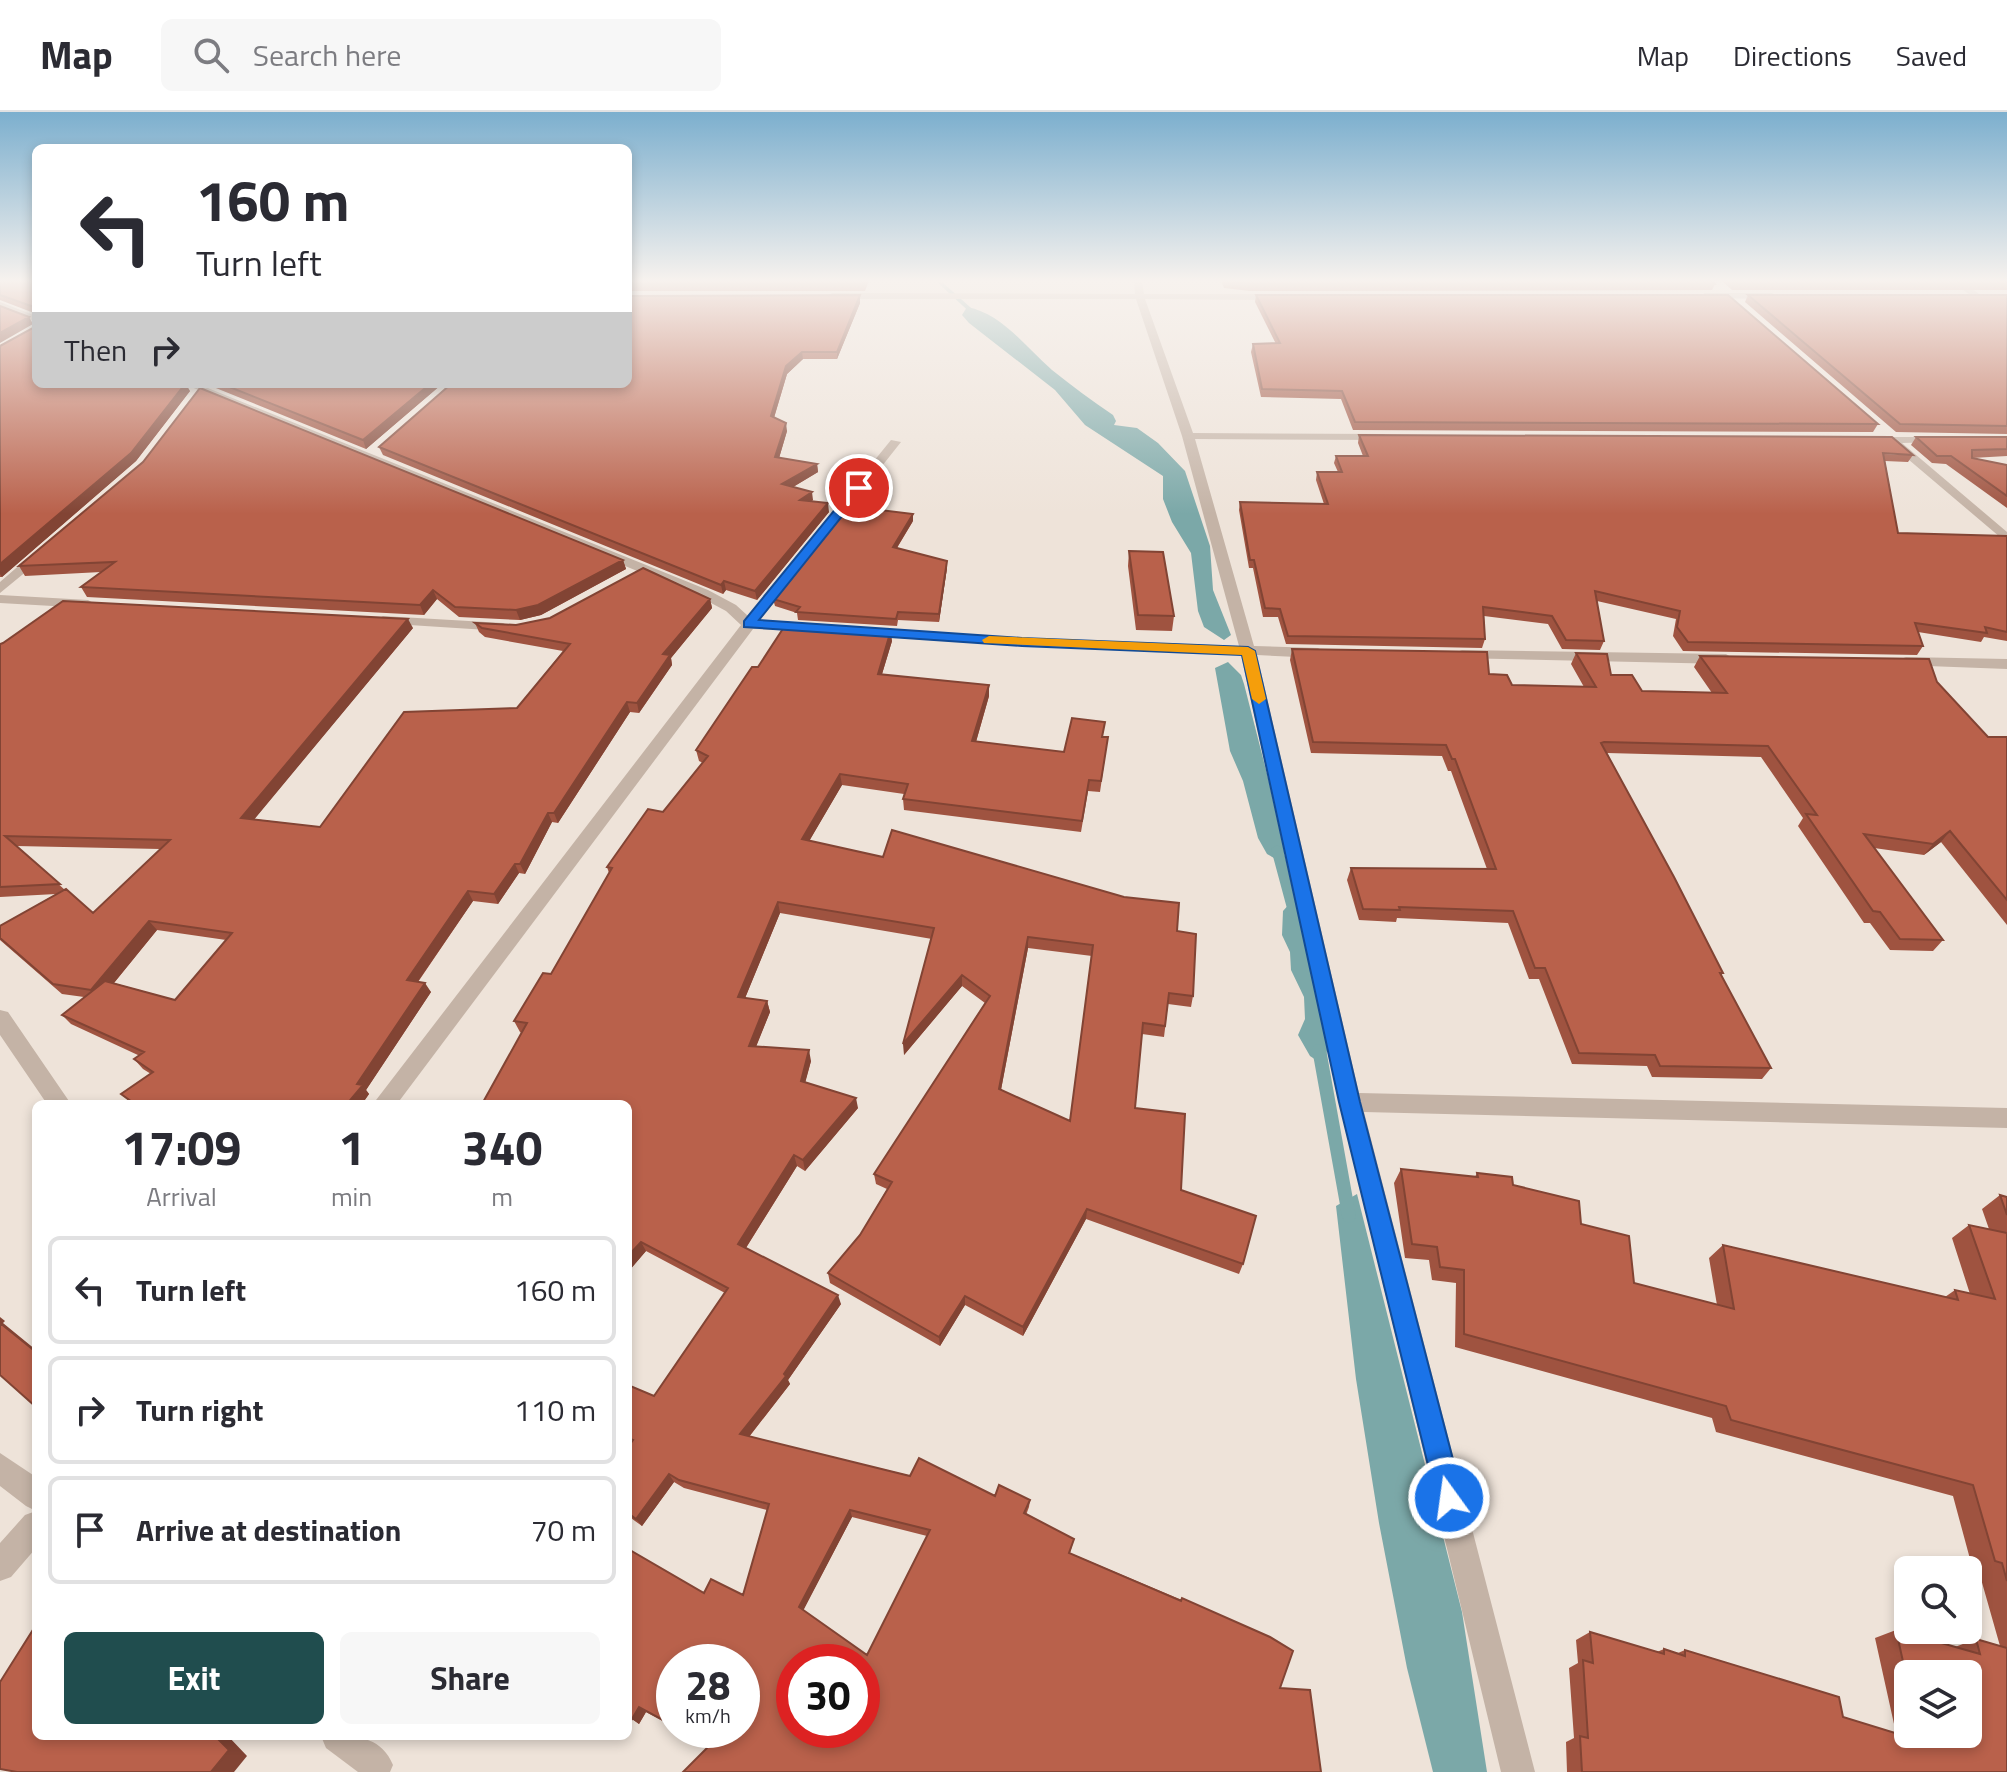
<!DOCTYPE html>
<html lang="en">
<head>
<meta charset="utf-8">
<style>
  body { margin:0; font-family:"Titillium Web",sans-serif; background:#f7f7f7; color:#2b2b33; height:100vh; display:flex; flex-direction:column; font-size:30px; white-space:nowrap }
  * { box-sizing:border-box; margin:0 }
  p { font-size:26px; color:#7c7c81 }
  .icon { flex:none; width:44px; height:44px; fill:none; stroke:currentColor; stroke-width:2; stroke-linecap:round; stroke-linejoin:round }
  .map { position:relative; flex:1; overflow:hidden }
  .panel { position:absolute; left:32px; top:988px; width:600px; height:640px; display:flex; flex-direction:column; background:#fff; border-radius:12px; box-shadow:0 4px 12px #0003 }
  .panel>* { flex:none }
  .banner { position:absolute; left:32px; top:32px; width:600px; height:244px; border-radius:12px; box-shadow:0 4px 12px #0003; background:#fff; color:#2b2b33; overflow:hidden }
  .tools { position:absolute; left:1894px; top:1444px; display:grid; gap:16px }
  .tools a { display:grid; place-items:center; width:88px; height:88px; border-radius:12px; background:#fff; box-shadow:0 4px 12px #0003; font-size:40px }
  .speed { position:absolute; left:656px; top:1532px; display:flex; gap:16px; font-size:40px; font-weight:700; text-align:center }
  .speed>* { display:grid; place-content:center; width:104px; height:104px; border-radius:50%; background:#fff; box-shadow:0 4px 12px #0003; line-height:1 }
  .speed small { font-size:20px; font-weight:400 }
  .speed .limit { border:12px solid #d22; background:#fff; color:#111 }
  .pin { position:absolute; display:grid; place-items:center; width:68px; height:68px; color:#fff; margin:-34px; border:4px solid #fff; border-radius:50%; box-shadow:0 2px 8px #0007 }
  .me { position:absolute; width:88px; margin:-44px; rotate:346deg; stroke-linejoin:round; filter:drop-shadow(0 0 6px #0008) }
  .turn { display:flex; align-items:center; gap:28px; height:168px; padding:0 32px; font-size:36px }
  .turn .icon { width:104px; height:104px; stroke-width:2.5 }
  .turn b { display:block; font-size:56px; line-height:68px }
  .then { display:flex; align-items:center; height:76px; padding:0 32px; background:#0003; gap:16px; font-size:30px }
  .eta { display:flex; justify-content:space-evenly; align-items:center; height:136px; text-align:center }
  .eta b { font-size:48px; font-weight:700; line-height:56px }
  .action { display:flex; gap:16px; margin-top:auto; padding:16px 32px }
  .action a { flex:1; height:92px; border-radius:12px; background:#204d4e; color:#fff; font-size:32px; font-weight:700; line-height:92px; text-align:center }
  .action a+a { background:#f7f7f7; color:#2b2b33 }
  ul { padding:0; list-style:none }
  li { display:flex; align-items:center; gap:24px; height:108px; margin:0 16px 12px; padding:0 16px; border:4px solid #e1e1e2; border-radius:12px }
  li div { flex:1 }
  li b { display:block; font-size:30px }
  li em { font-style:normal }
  header { display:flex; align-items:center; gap:48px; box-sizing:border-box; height:112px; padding:0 40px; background:#fff; border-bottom:2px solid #e1e1e2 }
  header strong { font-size:38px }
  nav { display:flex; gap:44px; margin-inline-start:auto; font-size:28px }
  .search { width:560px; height:72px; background:#f7f7f7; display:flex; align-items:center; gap:20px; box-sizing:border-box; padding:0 28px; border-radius:12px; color:#7c7c81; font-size:30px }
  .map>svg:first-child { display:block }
</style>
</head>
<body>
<header>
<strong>Map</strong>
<div class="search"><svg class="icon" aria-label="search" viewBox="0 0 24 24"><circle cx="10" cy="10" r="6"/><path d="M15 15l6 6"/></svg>Search here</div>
<nav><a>Map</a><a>Directions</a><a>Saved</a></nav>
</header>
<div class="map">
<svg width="2007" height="1660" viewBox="0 0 2007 1660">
  <rect width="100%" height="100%" fill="#eee3d9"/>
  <!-- water -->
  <path fill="#7ba8a8" d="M967 195C1003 202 1025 235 1052 258 1072 274 1092 289 1113 303L1116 309 1114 313 1137 316 1158 331 1185 359 1210 434 1213 478 1231 523 1224 528 1204 515 1198 499 1191 441 1172 410 1163 387V364L1085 313 1055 278 969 211 962 203Z
    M1228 550 1241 563 1244 572 1286 736 1281 750 1267 742 1258 726 1243 669 1230 639 1215 556Z
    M1292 789 1303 800C1310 833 1341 925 1322 952L1310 944 1298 923 1305 907 1304 885 1291 858 1290 840 1282 823 1283 799Z
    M1357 1082 1462 1500 1487 1660H1433L1407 1556 1379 1411 1356 1267 1336 1094Z"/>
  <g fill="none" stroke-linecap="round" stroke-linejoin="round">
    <!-- stream -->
    <path fill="#7ba8a8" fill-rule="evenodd" d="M936 169H941L980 204V206H976Z
      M1277 733 1283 737 1301 804 1295 808 1289 804 1271 737Z
      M1319 932 1324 933 1326 937 1356 1104 1354 1109 1349 1111 1344 1109 1342 1104 1312 937 1314 933Z"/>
    <!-- minor -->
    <path fill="#c4b3a6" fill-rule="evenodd" d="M1134 169H1142L1144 182H1284L1289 185 1284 188 1145 187 1193 321 1384 322 1390 325 1384 328 1195 327 1254 534 1318 536 1326 541 1318 546 1257 543 1359 981 2007 996V1016L1364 1000 1535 1660H1501L1339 990 1241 543 1022 534 867 524 860 520 867 516 1022 526 1239 534 1182 324 1136 187H832L827 184 832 181 1135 182Z
      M1951 169H1961L1982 184 1974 186Z
      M1704 181H1772L1777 184 1772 187 1701 186Z
      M0 190 36 204V210L0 196Z
      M184 272H198L708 478 736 493 748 504 891 328 901 330 760 508 811 512 816 513V519L753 517 397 992H373L741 513 726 499 698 484Z
      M1868 325H1944V329L1940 330 1902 331 2007 420V431L1889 331 1864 330 1862 328Z
      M38 437 50 440 0 481V470Z
      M0 483 88 488 95 492 88 496 0 491Z
      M383 504 503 511 510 515 503 519 378 511 376 508Z
      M1462 538 1726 542 1734 547 1726 552 1457 546V540Z
      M1906 545 2007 547V557L1901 553V547Z
      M0 898 8 900 71 992H47L0 923Z
      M0 1341 36 1365V1399L26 1394 0 1374Z
      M36 1399V1436L11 1465 0 1469V1431L25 1403Z
      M321 1624C351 1624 380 1621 393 1653L390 1660H358L326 1636Z"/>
  </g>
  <!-- wall -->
  <path fill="#9f5340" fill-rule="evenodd" d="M0 169 190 279 136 349 2 465H0V234L33 216 34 201 0 188Z
    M628 169H869L865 179H628Z
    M1221 169H1713L1715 172 1712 178 1250 179 1224 176Z
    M1722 169H2007V178H1732Z
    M1256 183 1878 312 1873 320 1353 318 1341 287 1261 285 1251 240 1253 232H1276L1255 190Z
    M1748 183H2007V322L1896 320 1745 190Z
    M860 191 837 247H803L787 262 774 306 787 319 779 346 817 352 818 360 793 375 813 388 811 389 829 400 757 488 726 478 723 482 383 343 379 335Z
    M206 272H442L366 337Z
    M1359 323 1913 343 1908 350 1885 349 1898 421 2007 424V529L1984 525 1981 530 1918 520 1923 534 1917 543 1683 539 1673 524 1676 507 1597 489 1604 529 1600 538 1562 537 1548 512 1484 504 1485 527 1482 536 1286 532 1278 505H1263L1253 456H1249L1239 398 1240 390 1324 392 1316 368 1317 360H1338L1334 351 1336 344H1363L1358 331Z
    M1916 325H2007V344L1972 346 2007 353V396L1946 352 1932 351 1911 333Z
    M143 350 623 448 626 457 541 503 520 508 459 505 437 487 424 503 87 485 81 475 101 460 25 464 19 454Z
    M913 409 897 436 947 449V456L939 510 898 508 897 514 798 508 797 501 775 494 773 487Z
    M1129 439 1174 504 1172 519 1136 518 1128 454Z
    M710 487 712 496 671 546 672 553 639 601 630 600 558 711 552 710 525 762 519 761 498 792 473 789 418 870 431 880 366 978 369 982 362 992H132L121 982 151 962 143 957 134 947 140 944 71 912 62 903 84 885 62 882 0 828V814L56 782 0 785V532L413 516 254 707 320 715 517 596 563 539 485 525 479 520 475 511 516 513ZM16 734 160 737 93 801 65 778ZM157 818 226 828 175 888 114 871Z
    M892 529 882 562 989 584 976 630 1064 640 1104 625H1108L1100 680 1088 679 1081 720 904 698 903 687 904 682 842 673 809 729 1177 819 1193 884 1191 895 1168 892 1164 925 1142 922 1135 996 1181 1078 1243 1152 1239 1162 1086 1107 1023 1224 965 1193 940 1234 830 1171 828 1161 860 1123 887 1077 876 1072 874 1062 985 891 962 874 904 943 932 827 780 801 745 886 767 889 770 900 756 934 811 949 805 970 858 996 805 1059 797 1054 746 1136 841 1192 788 1268 790 1272 749 1325 995 1384 1030 1388 1029 1395 1026 1403 1074 1427 1070 1441 1270 1525 709 1634 679 1618H742L674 1550V1615L646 1600 639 1612 628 1604 704 1481 743 1483 767 1398 684 1376 674 1370 642 1414 628 1404V1335L630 1333 628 1332V1273L654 1284 725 1181 646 1139 628 1160V992L520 920 514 909 551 862 609 761 607 755 663 700 703 651 699 649 696 638 758 555ZM1028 836 1092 844 1070 1009 1001 978ZM852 1405 927 1424 867 1543 803 1498Z
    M1292 537 1489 562 1512 573 1584 575 1571 552 1576 541 1611 563 1642 579 1712 581 1694 555 1700 544 1937 570 1988 625H2007V813L1941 730 1924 743 1874 736 1943 828 1933 839 1890 838 1870 811H1864L1798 714 1803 706 1761 645 1607 641 1723 861 1721 864 1771 956 1762 967 1652 965 1647 954 1572 952 1539 867H1529L1508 811 1397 806 1396 810 1359 808 1347 768 1351 756 1487 757 1451 659H1448L1442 644 1311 641 1290 548Z
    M1401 1057 1475 1065 1477 1061 1513 1073 1581 1112 1634 1171 1717 1193 1709 1146 1723 1133 1945 1185 1955 1178 1970 1182 1952 1126 1969 1113 1989 1117 1982 1097 2000 1083 2007 1103V1660H1567L1566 1630 1574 1626 1569 1556 1578 1551 1576 1528 1590 1520 1657 1540 1664 1537 1678 1541 1685 1538 1843 1605 1896 1621 1875 1526 1896 1518 1955 1535 1976 1527 2000 1534 1979 1460 1973 1458 1953 1384 1716 1320 1712 1306 1455 1235 1456 1171 1432 1168 1429 1148 1405 1146 1394 1071ZM1908 1562 1968 1622H1908Z"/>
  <!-- shaded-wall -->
  <path fill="#824434" d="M860 183V191L837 247V240Z
    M29 205 33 212 0 231V221Z
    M802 240 803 247 787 262 772 312 771 304 786 254Z
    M185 272H186L190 279 136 349 2 465 0 462V452Z
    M430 272H442L366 337 363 328Z
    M786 311 787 319 777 353 775 345Z
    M817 352 818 360 783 381 782 372Z
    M812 380 813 388 801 397 800 388Z
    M828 391 829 400 757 488 755 479Z
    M913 402V409L893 442V435Z
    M623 448 626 457 541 503 520 508 516 498Z
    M947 449V456L939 510V502Z
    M724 469 726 478 723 482 721 473Z
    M433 478 437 487 424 503 420 493Z
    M710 487 712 496 671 546 672 553 639 601 637 591 663 542Z
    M408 507 413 516 248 715 241 706Z
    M891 518 892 529 879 572 878 562Z
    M989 573V584L973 640 972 629Z
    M627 590 630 600 558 711 554 701Z
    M840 662 842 673 804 738 802 727Z
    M548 701 552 710 525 762 520 752Z
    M1950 719 1941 730 1924 743 1933 732Z
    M515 752 519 761 498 792 494 782Z
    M468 779 473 789 412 878 407 868Z
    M778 790 780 801 741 896 738 885Z
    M149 809 157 818 100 888 91 878Z
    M1028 825V836L999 988V977Z
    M962 863V874L904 943 903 932Z
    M425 871 431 880 366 978 369 982 362 992H347L357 972Z
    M767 889 770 900 752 945 749 934Z
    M809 938 811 949 803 979 801 969Z
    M856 986 858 996 805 1059 803 1048Z
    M794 1043 797 1054 742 1142 738 1132Z
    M1087 1097 1086 1107 1023 1224V1215Z
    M641 1130 646 1139 628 1160V1144Z
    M838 1183 841 1192 788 1268 790 1272 744 1331 740 1322Z
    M965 1184V1193L940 1234 939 1225Z
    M0 1205 5 1209 3 1211 36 1238V1240L0 1211Z
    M669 1362 674 1370 642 1414 636 1407Z
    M850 1398 852 1405 802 1501 799 1495Z
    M639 1595 646 1600 639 1612 632 1607Z
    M215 1624H228L247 1644 234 1660H211Z"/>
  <!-- building -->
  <path fill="#b9614b" stroke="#824434" stroke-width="2" fill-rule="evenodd" d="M0 169H36V272H185L131 341 0 452V234L33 216 34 195 0 183Z
    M628 169H865L864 172H628Z
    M1225 169H1713L1715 172H1251Z
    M1732 169H2007V172H1735Z
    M860 183 837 240H802L786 254 771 304 786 311 775 345 817 352 782 372 812 380 800 388 828 391 755 479 724 469 721 473 379 335 451 272H628V184Z
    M1256 183H1728L1878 312 1355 310 1342 279 1262 277 1253 232 1280 231Z
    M1748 183H2007V314L1900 312Z
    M0 194 29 205 0 221Z
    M222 272H430L363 328Z
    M200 276 623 448 538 493 516 498 455 495 433 478 420 493 81 475 115 450 19 454 143 350Z
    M1359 323 1892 325 1913 343 1883 341 1898 421 2007 424V520L1985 515 1987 521 1915 511 1923 534 1688 530 1677 515 1680 499 1595 479 1604 529 1566 528 1552 504 1483 495 1485 527 1288 524 1280 497 1265 496 1254 448H1250L1240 390 1328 392 1317 360H1342L1336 344H1368Z
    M1916 325H2007V337L1972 338V346L2007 353V384L1951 344H1937Z
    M847 394 913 402 893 435 947 449 939 502 898 500 896 507 796 500 800 495 773 487Z
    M1129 439 1163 440 1174 504 1138 503Z
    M643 456 710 487 663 542 670 543 637 591 627 590 554 701H548L520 752H515L494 782 468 779 407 868 425 871 357 972 363 973 347 992H135L121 982 153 960 134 947 144 940 62 903 105 869 175 888 232 821 149 809 91 878 53 872 0 826V814L66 777 93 801 170 728 5 724 60 772 0 775V532L3 531 63 489 408 507 241 706 320 715 404 600 517 596 570 532 482 516 475 511 516 513 550 506Z
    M786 512 891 518 878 562 989 573 972 629 1064 640 1072 606 1105 610 1102 625H1108L1101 669 1089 668 1082 709 903 687 908 672 840 662 802 727 883 745 892 718 1124 785 1179 791 1177 819 1196 822 1193 884 1169 881 1165 914 1143 911 1135 996 1185 1002 1181 1078 1256 1104 1243 1152 1087 1097 1023 1215 965 1184 939 1225 828 1161 860 1123 892 1070 874 1062 990 884 962 863 903 932 934 816 778 790 738 885 767 889 749 934 809 938 801 969 856 986 803 1048 794 1043 738 1132 838 1183 784 1262 786 1264 740 1322 910 1364 919 1346 995 1384 999 1373 1030 1388 1024 1401 1074 1427 1069 1441 1181 1489 1182 1486 1270 1525 1293 1539 1280 1576 1310 1578 1321 1660H683L710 1633 681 1618H742V1550H674V1614L639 1595 632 1607 628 1604V1437L704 1481 711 1467 743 1483 769 1392 679 1368 669 1362 636 1407 628 1401V1335L633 1328 628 1326V1273L654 1284 728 1176 641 1130 628 1144V992H482L527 911 514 909 543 861 551 862 612 756 607 755 648 697 663 700 708 644 696 638 752 555H758ZM1028 825 1093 833 1070 1009 999 977ZM850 1398 930 1418 867 1543 799 1495ZM794 1550H862V1618H794Z
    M1292 537 1487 540 1489 562 1507 563 1512 573 1596 575 1576 541 1607 542 1611 563H1632L1642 579 1727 581 1700 544 1929 547 1937 570 1988 625H2007V788L1950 719 1933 732 1864 722 1943 828 1900 827 1880 800 1873 799 1806 702 1817 703 1768 634 1604 630 1601 631 1674 765 1723 861H1720L1771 956 1660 954 1655 943 1579 941 1545 856H1535L1513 799 1399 795 1400 798 1363 797 1351 756 1496 757 1455 647H1452L1446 633 1313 630Z
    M1401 1057 1478 1065 1477 1061 1512 1065 1513 1073 1579 1089 1581 1112 1629 1124 1634 1171 1734 1197 1723 1133 1958 1188 1955 1178 1995 1187 1969 1113 2007 1121V1469L2002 1451 1995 1449 1973 1373 1731 1308 1726 1294 1464 1222V1158L1440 1155 1437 1135 1412 1132Z
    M2000 1083 2007 1085V1103Z
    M0 1211 36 1240V1295L0 1263Z
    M36 1513V1624H215L229 1638 211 1660H17L0 1657V1570Z
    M1896 1518 1980 1542 1976 1527 2007 1536V1660H1582L1580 1624 1588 1626 1583 1548 1593 1551 1590 1520 1664 1542V1537L1685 1544V1538L1839 1585 1843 1605 1921 1629 1919 1622H1968V1562H1908V1572Z"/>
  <!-- sky -->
  <linearGradient id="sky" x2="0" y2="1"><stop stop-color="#7cafce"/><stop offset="0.42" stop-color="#f7f2ee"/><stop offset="1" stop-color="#f7f2ee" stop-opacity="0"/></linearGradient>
  <rect width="2007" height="402" fill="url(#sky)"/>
  <!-- route -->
  <path fill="#1a73e8" stroke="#114b97" stroke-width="2" d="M859 372 863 373V378L759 508 1022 526 1248 535 1255 539 1360 990 1463 1386 1459 1395 1449 1399 1440 1395 1436 1386 1339 990 1242 543 1022 534 744 515V509L855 373Z"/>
  <!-- slow -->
  <path fill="#f59e0b" d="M989 524 1248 535 1255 539 1266 587 1259 592 1252 587 1242 543 984 531 982 528Z"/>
</svg>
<div class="tools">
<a><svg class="icon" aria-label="search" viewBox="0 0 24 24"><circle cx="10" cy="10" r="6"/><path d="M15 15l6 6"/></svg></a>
<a><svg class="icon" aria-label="layers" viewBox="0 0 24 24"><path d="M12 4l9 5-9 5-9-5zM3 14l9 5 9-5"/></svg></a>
</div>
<div class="speed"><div>28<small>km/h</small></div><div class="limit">30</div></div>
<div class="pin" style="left:859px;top:376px;background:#d93025"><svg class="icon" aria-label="arrive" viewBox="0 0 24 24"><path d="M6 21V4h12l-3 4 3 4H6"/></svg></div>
<svg class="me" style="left:1449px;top:1386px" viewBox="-20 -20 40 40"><circle r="17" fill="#1a73e8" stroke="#fff" stroke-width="3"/><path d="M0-11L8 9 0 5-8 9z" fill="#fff"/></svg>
<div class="banner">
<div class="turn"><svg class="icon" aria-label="left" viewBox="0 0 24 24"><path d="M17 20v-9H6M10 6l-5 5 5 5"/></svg><div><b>160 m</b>Turn left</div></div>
<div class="then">Then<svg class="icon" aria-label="right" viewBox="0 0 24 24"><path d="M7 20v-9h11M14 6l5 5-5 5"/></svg></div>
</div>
<section class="panel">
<div class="eta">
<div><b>17:09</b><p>Arrival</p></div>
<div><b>1</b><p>min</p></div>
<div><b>340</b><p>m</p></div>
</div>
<ul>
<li><svg class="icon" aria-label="left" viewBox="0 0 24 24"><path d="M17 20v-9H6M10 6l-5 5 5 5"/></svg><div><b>Turn left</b></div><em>160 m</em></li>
<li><svg class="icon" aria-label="right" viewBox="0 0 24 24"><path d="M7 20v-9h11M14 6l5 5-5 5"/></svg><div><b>Turn right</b></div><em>110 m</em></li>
<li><svg class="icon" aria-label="arrive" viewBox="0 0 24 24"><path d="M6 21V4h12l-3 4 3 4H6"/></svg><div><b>Arrive at destination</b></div><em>70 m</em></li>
</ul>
<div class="action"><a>Exit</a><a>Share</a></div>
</section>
</div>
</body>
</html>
